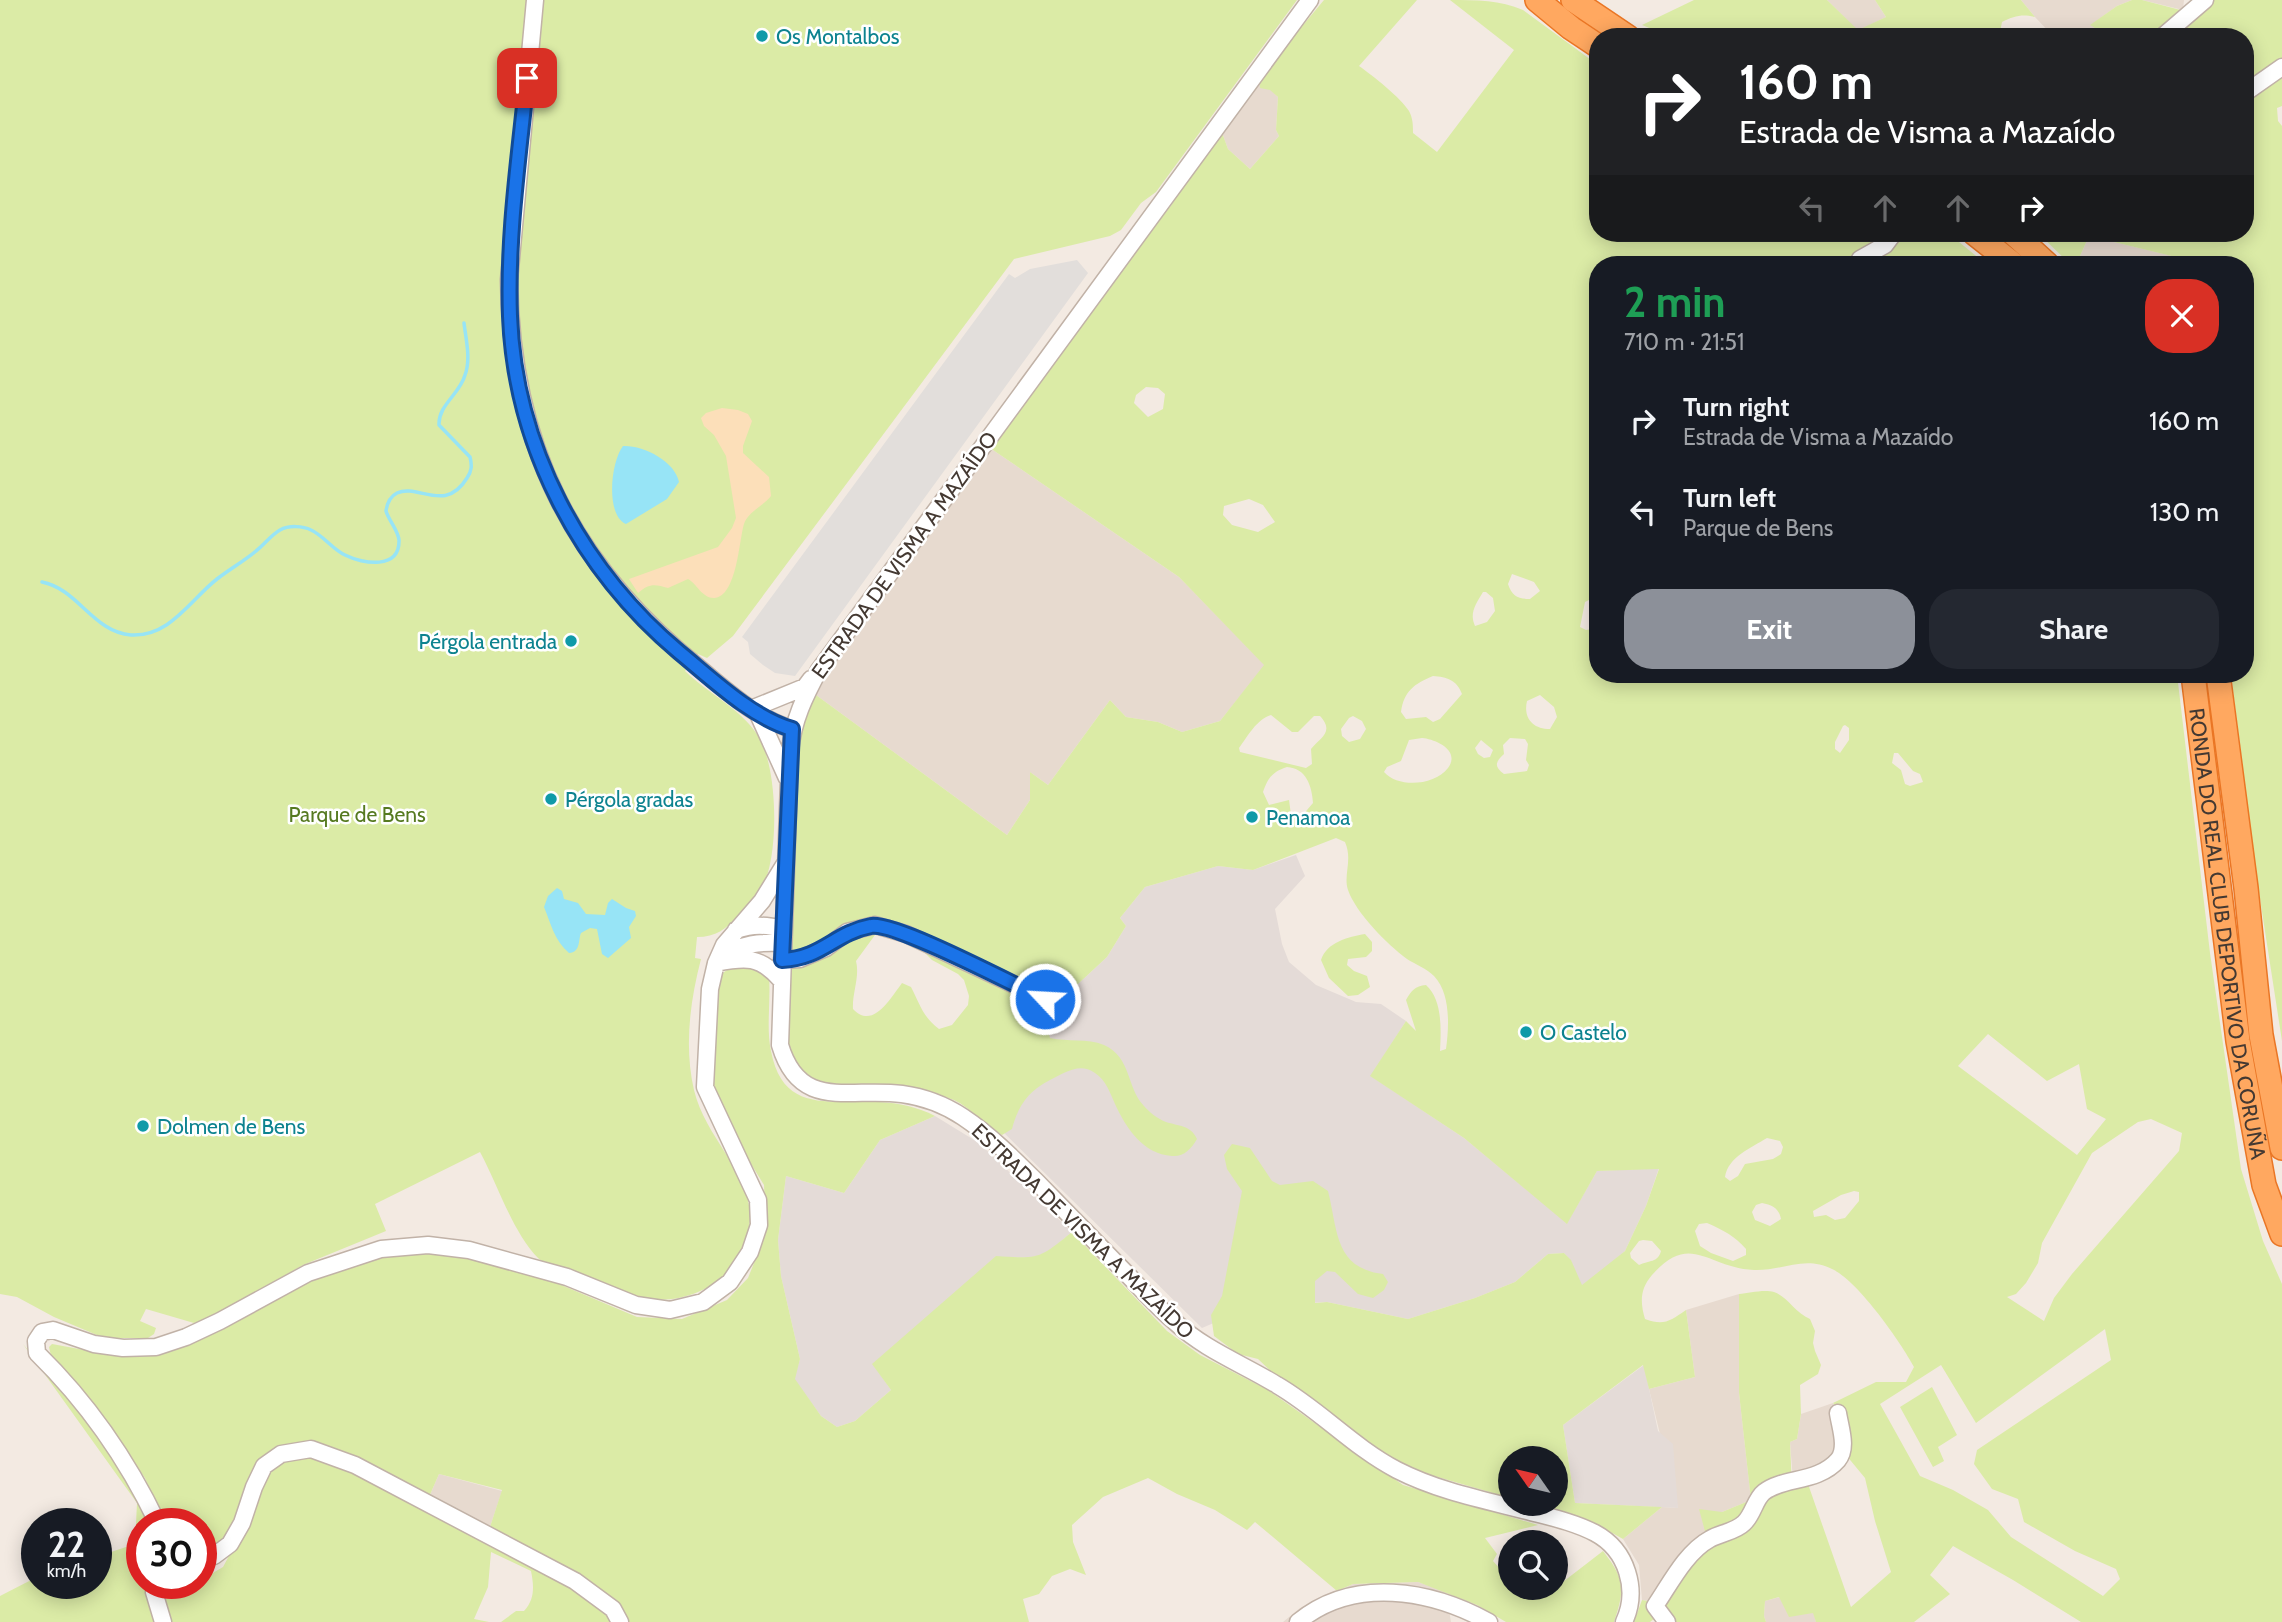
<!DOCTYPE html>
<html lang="en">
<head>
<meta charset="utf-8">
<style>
  body { margin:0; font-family:Cabin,sans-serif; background:#242831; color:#f1f3f6; height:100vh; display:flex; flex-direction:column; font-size:26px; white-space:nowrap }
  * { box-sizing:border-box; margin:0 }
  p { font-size:23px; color:#9ea1a6 }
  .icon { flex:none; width:38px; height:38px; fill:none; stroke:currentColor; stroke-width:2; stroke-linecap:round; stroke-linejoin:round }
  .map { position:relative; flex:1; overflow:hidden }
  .side { position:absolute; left:1589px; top:256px; width:665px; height:427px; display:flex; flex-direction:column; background:#171b24; border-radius:28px; box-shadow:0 4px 18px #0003 }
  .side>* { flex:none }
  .top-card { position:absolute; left:1589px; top:28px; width:665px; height:214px; border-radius:28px; box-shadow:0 4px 18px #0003; background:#202124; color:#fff; overflow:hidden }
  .needle { width:46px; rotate:304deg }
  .fabs { position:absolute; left:1498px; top:1446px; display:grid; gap:14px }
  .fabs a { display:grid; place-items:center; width:70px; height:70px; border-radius:50%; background:#171b24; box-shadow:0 4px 18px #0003; font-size:35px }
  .speed { position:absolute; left:21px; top:1508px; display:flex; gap:14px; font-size:35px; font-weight:700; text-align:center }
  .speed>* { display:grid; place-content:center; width:91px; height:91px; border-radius:50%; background:#171b24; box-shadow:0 4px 18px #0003; line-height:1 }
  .speed small { font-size:18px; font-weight:400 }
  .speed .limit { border:10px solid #d22; background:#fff; color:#111 }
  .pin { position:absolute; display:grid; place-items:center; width:60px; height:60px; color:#fff; margin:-30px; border-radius:14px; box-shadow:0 4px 10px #0006 }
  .me { position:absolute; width:77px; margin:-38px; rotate:295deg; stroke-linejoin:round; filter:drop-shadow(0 0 5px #0008) }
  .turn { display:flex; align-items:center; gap:24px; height:147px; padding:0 35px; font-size:32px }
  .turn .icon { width:91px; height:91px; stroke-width:2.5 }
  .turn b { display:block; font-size:49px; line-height:60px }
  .lanes { display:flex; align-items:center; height:66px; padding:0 35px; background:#0003; justify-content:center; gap:35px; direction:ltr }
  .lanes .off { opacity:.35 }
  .round { display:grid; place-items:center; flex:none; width:74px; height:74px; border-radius:28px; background:#242831 }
  .headline { display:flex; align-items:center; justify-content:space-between; height:119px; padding:0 35px }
  h1 { font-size:42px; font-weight:800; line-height:52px; color:#1e9e55 }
  .action { display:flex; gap:14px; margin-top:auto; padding:14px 35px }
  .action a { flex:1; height:80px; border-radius:28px; background:#8c9099; color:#fff; font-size:28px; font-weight:800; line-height:80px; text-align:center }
  .action a+a { background:#242831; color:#f1f3f6 }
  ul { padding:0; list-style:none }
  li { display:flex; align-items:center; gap:21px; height:91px; padding:0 35px }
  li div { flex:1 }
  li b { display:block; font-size:26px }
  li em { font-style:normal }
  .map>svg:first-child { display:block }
</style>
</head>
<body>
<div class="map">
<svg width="2282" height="1622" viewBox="0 0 2282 1622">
  <rect width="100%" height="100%" fill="#f3eae2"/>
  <!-- residential -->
  <path fill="#e7dacf" d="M1827 0H1875L1886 17 1858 31Z
    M2021 0H2132L2117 6 2091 25 2110 37H2054L2035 17Z
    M2142 0H2184L2183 10Z
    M1259 78 1278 97 1276 130 1279 136 1250 169 1228 149 1221 130Z
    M2089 236 2185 259 2187 264H2087L2080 256Z
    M990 448 1179 577 1265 665 1220 721 1182 732 1158 722 1126 717 1110 700 1048 785 1030 772V800L1007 835 816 695 828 674Z
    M1739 1294V1393L1751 1500 1722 1512 1653 1602 1642 1600 1639 1565 1623 1539 1662 1507 1678 1508 1649 1389 1695 1377 1686 1310Z
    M1833 1403 1841 1447 1838 1455 1793 1481 1790 1442 1797 1439 1801 1414Z
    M439 1474 502 1491 490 1527 429 1497Z
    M1418 1582 1446 1592 1451 1622H1283L1300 1608 1353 1584Z
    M1780 1597 1814 1613 1816 1622H1766L1764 1616 1765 1601Z"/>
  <!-- industrial -->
  <path fill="#e4dbd7" d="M1296 855 1305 876 1275 909 1282 944 1289 962 1316 985 1356 1002 1381 1004 1406 1021 1371 1076 1464 1138 1567 1223 1597 1171 1659 1168 1646 1206 1625 1251 1597 1275 1581 1286 1571 1261 1564 1253 1548 1254 1515 1282 1475 1298 1408 1319 1327 1302 1253 1306 1202 1328 995 1124 1046 1009 1065 996 1107 957 1126 926 1120 918 1145 887 1218 866 1253 870Z
    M935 1116 979 1143 1072 1232 1045 1255 1027 1258 996 1257 873 1364 891 1390 855 1421 837 1427 821 1416 794 1379 800 1359 781 1276 778 1240 786 1176 844 1193 880 1140Z
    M1644 1365 1658 1431 1673 1444 1678 1508 1575 1503 1563 1425Z"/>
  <!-- green -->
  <path fill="#dbeba6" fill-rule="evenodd" d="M0 0H1297L1156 192 1141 203 1121 230 1110 236 1014 259 733 636 707 658 698 654 685 671C708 694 744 710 760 739 778 772 780 860 760 892 754 900 745 908 738 916 726 929 716 937 697 937L695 958 701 959C690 1001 684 1047 694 1090 708 1150 775 1187 740 1254 731 1272 716 1285 698 1292 654 1310 623 1293 582 1277 569 1272 548 1268 538 1258 512 1231 498 1185 480 1152L375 1204 386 1231 303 1265 214 1316 194 1323 146 1309 140 1321 156 1328 154 1334 148 1338H104L54 1317 17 1297 0 1294Z
    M1324 0H1417L1359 66C1372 75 1401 98 1409 111 1413 118 1413 126 1413 133L1437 152 1514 50 1450 0C1477 0 1500 0 1523 10L1598 65V233H1948L1986 264H1895L1890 258 1879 256 1866 264H1598V587L1595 588 1589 600 1585 602 1580 627 1586 630 1598 628V674H2177L2210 953 2241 1169 2263 1241 2282 1284V1622H2081L2013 1580 1953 1546 1930 1575 1950 1594 1914 1622H1816L1813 1613 1789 1617 1779 1597 1765 1601 1764 1616 1766 1622H1658L1655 1618 1650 1622H1634L1642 1600 1653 1602 1706 1535 1699 1509 1722 1512 1751 1500 1739 1393V1294C1749 1293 1764 1289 1774 1292 1788 1297 1795 1313 1810 1319L1815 1331 1813 1343 1815 1351 1821 1365 1818 1374 1800 1385 1801 1414 1797 1439 1790 1442 1792 1487 1808 1484 1851 1607 1891 1572 1875 1521 1865 1478 1846 1455 1841 1412 1833 1403 1876 1382H1906L1914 1367C1901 1342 1857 1280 1832 1269 1804 1255 1783 1271 1754 1270 1707 1268 1691 1231 1652 1275 1640 1289 1640 1302 1645 1319 1664 1326 1670 1321 1686 1310L1695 1377 1649 1389 1643 1365 1563 1425 1575 1503 1662 1507 1623 1539 1598 1525 1527 1503H1556V1458H1510V1498L1417 1471 1380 1453 1304 1392 1276 1376 1258 1359 1238 1354 1214 1336 1211 1315 1222 1296 1242 1191 1227 1169 1224 1155 1232 1144 1250 1148 1272 1181 1280 1185 1313 1181 1328 1191C1338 1230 1334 1268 1383 1274L1388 1282 1384 1290 1373 1298 1358 1294 1335 1272 1327 1271 1315 1281V1303L1327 1302 1408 1319 1475 1298 1515 1282 1548 1254 1564 1253 1571 1260 1582 1285 1625 1251 1646 1206 1659 1169 1597 1171 1567 1224 1464 1138 1370 1076 1406 1021 1416 1031 1406 1000C1411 991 1415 986 1426 985 1443 1000 1441 1031 1440 1051L1446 1049C1449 1027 1451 994 1434 976 1427 969 1415 964 1407 959 1387 944 1356 913 1348 890 1343 875 1353 860 1345 842L1336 838 1253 870 1218 866 1145 887 1120 918 1126 926 1107 957 1065 996 1046 1009C1050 1019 1047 1028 1050 1038 1068 1042 1087 1038 1104 1045 1132 1058 1126 1087 1144 1106 1149 1112 1158 1119 1166 1122 1178 1126 1191 1125 1197 1139 1191 1149 1184 1157 1172 1156 1143 1154 1126 1128 1115 1104 1110 1093 1106 1080 1095 1073 1079 1062 1065 1073 1050 1080 1028 1091 1018 1106 1012 1129L1002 1135C984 1127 972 1108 954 1100 916 1085 871 1088 830 1086 805 1079 798 1068 787 1045L798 743 805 718 816 695 1007 835 1030 800V772L1048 785 1110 700 1126 717 1158 722 1182 732 1220 721 1264 665 1179 577 990 448 1091 311 1109 290 1133 253 1170 207 1221 130 1228 149 1250 169 1279 136 1276 130 1278 97 1270 90 1260 88 1259 78ZM1146 387 1158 388 1165 394 1163 409 1148 417 1134 403 1136 395ZM1249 499 1263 505 1275 522 1258 532 1232 525 1223 515 1224 506ZM1512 574 1534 582 1540 591 1530 599C1518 599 1512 596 1508 584ZM1483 592H1486L1493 598 1495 611 1487 622 1475 626C1469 613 1476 604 1483 592ZM1433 676C1447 677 1457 680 1462 694L1440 719 1433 722 1426 717 1406 719 1401 712C1404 691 1414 684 1433 676ZM1540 695 1554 707 1557 717 1550 729C1533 729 1523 718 1527 701ZM1271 715 1292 732H1298L1314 716H1320C1335 732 1320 738 1311 749L1312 764 1306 768 1240 752 1239 748C1248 736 1256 720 1271 715ZM1353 716 1362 721 1366 729 1360 739 1349 742 1342 736 1341 729 1349 718ZM1845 725 1849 728V740L1840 753 1835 749V742L1843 726ZM1422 738C1435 739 1461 750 1448 768 1434 786 1398 788 1384 772L1387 767 1401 761 1409 740ZM1510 738 1525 739 1528 744 1526 760 1529 765 1527 771 1504 774C1494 767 1495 762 1504 754L1503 745ZM1481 740 1493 750 1490 757 1484 758 1478 754 1475 748ZM1894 753H1898L1913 771 1920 774 1923 782 1910 786 1905 784 1901 770 1892 763ZM1287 767C1306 768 1312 786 1313 803L1301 817 1295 818 1291 815 1289 800 1269 805 1263 792C1268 778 1272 772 1287 767ZM891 933 921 949 932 960 958 974 964 980 969 996 968 1005 952 1025 939 1029C922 1016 920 1004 911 987L902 983C890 999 873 1030 853 1009 852 993 860 977 856 961L875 935ZM1988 1034 2047 1081 2079 1064 2087 1109 2106 1119 2077 1155 1958 1066ZM2151 1119 2182 1133 2179 1151 2072 1274 2054 1298 2044 1321 2007 1297 2016 1294 2026 1283 2038 1263 2042 1243 2092 1153 2138 1122ZM1767 1138 1780 1141 1783 1147 1781 1154 1773 1159 1745 1164 1738 1176 1730 1181 1725 1177C1728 1157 1751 1148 1767 1138ZM1854 1191 1859 1192V1201L1845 1218 1835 1220 1826 1215 1814 1217 1813 1211 1841 1195ZM1762 1203C1772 1205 1779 1208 1781 1219L1770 1226 1755 1220 1752 1212 1756 1205ZM1707 1223C1723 1230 1735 1236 1746 1249V1255L1733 1261 1711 1253 1700 1246 1695 1231 1699 1224ZM1643 1240 1652 1241 1661 1251C1658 1263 1649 1260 1639 1265L1631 1258 1630 1253 1639 1241ZM2105 1329 2111 1360 1977 1450 1974 1464 1992 1489 2018 1499 2024 1522 2075 1551 2116 1569 2120 1579 2103 1596 2011 1537 1988 1510 1953 1490 1920 1476 1880 1404 1941 1365 1976 1423Z
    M1694 0H1827L1858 30 1886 17 1875 0H2021L2035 17C2022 14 2014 16 2002 22L1999 37H1671L1642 25Z
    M2132 0H2142L2196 14 2213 0H2282V106L2277 108 2278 121 2282 126V1041L2256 873 2231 674H2245V264H2187L2184 259 2089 236 2080 256 2087 264H2070L2038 233H2245V37H2110L2090 25 2117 6Z
    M1365 934 1372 942V951L1366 957 1348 959 1347 965 1354 971 1367 976 1370 987 1358 995 1348 996 1329 978 1321 960C1327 942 1348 937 1365 934Z
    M735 963 753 967 769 976C771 1001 766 1027 771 1051 783 1115 832 1099 879 1102 899 1103 918 1107 935 1116L880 1140 844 1193 786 1176 778 1240 781 1276 800 1359 795 1379 821 1416 837 1427 855 1421 891 1390 872 1364 996 1256C1039 1259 1039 1259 1072 1232L1167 1331 1200 1355 1268 1390 1403 1485 1538 1525 1485 1538 1497 1554 1493 1561 1510 1580V1587H1517L1522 1592 1526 1587H1535L1546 1595 1603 1551C1625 1579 1625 1589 1614 1622H1506L1477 1605 1418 1582 1353 1584 1337 1591 1255 1522 1247 1530 1215 1510 1177 1494 1148 1478 1103 1497 1072 1525 1073 1542 1086 1575 1070 1569 1052 1576 1039 1594 1023 1599 1029 1622H501L516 1611H524C535 1599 534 1586 531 1571L491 1552 488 1587 474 1619 489 1622H0V1596L37 1577V1584H96V1557L135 1544 137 1503 23 1344 88 1421 119 1465 151 1524H142V1584H151L148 1604 172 1597 194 1584H201V1580L223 1567 251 1515 263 1479 279 1458 258 1460C248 1487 237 1550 201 1549V1524H164L145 1478 93 1405 51 1356 49 1347 52 1344 112 1355 150 1353 180 1346 243 1318 307 1283 368 1258 445 1252 533 1273 637 1317 682 1319 727 1300 748 1278 766 1233 764 1185 724 1120 711 1085 716 998 722 974ZM439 1474 502 1490 490 1527 429 1497Z
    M1932 1387 1957 1435 1938 1447 1944 1461 1933 1467 1900 1407Z"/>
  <!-- sand -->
  <path fill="#fcdfb9" d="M722 408 738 410 748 414 752 421 743 446V453L769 477 771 496C763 506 748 512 744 524 739 540 737 597 714 598 702 598 697 584 688 579L668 588C655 584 649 583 638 593L629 579 718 547 732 528 736 518 726 456 714 435 704 426 701 418 706 413Z"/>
  <!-- parking -->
  <path fill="#e2dedb" d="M1077 260 1088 273 795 676 775 673 763 665 750 654 748 642 742 637 1009 274 1015 278 1030 269Z"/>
  <!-- water -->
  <path fill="#97e4f6" d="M623 446C643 445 675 461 679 482L667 499 626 524C605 515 611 461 623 446Z
    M557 888 562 891 564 899 578 903 586 914 605 915 608 903 612 899 626 908 635 911 636 916 629 927 631 938 608 958 602 954 597 929 590 928 581 933C578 940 581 952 569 953 554 940 551 924 544 907L548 896Z"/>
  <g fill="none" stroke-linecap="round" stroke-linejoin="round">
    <!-- stream -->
    <path stroke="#97e4f6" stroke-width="3.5" d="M42 582C78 589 93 632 131 635 170 637 190 600 217 579 230 569 244 561 256 551 264 545 271 535 280 530 289 525 303 526 311 530 324 536 332 549 345 555 363 564 400 570 399 540 398 530 389 521 386 511 387 504 389 497 397 493 418 483 445 514 467 478 472 471 472 465 470 457L439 425C438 405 460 394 465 375 471 359 466 340 464 323"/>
    <defs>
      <path id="minor" d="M535 0 509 280C511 445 572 565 699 668 727 691 757 719 792 729
        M1310 0 819 670C805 696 793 720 790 751L780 1045C800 1112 849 1087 902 1094 924 1097 945 1105 963 1117 990 1135 1014 1159 1037 1182 1065 1211 1093 1239 1121 1268 1139 1286 1156 1306 1175 1322 1205 1350 1243 1364 1277 1385 1320 1410 1353 1447 1397 1470 1438 1491 1484 1500 1527 1511 1550 1517 1574 1522 1595 1533 1627 1550 1639 1590 1624 1622
        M2162 37 2205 0
        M2245 93 2282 67
        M1860 259 1885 245 1894 233
        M751 709 805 687 811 679
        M758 714 787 778
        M736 930C753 924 766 925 783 929
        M724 957C742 943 760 942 782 943
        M782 960 800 959 826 948 847 932 875 925 906 934 1066 1009
        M716 963C746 957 760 956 781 980
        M158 1524C128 1461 87 1402 37 1353L36 1341 42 1332 53 1330 94 1344 123 1348 156 1347 186 1337 220 1321 308 1273 381 1249 428 1245 469 1250 567 1277 636 1305 670 1310 703 1302 730 1282 750 1252 759 1225 758 1200 705 1087 710 989 716 963 724 945 762 901 786 862
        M201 1557 214 1556 230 1544 242 1523 254 1487 264 1466 281 1454 311 1449 355 1465 575 1581 613 1609 620 1622
        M159 1584 154 1592 163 1622
        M1298 1622C1354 1576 1431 1590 1489 1622
        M1667 1622 1655 1606C1670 1584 1686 1552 1710 1539 1720 1533 1735 1532 1744 1523 1753 1515 1755 1499 1764 1492 1783 1477 1818 1483 1838 1460 1848 1448 1840 1427 1838 1413"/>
      <g id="highway">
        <path d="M1537 0 1571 28 1598 46"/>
        <path d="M1573 0 1628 37"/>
        <path d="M1974 233 2013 264"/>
        <path d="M2013 233 2047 264"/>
        <path id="s1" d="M2193 674 2238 1041 2264 1185 2282 1234"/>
        <path d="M2218 674 2246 888 2261 1035 2282 1148"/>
      </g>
    </defs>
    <!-- minor casing -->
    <use href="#minor" stroke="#c1b2a7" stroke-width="19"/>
    <!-- highway casing -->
    <use href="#highway" stroke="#ea7625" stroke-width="26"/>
    <!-- minor -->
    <use href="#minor" stroke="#fff" stroke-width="16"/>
    <!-- highway -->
    <use href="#highway" stroke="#ffa860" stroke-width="23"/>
  </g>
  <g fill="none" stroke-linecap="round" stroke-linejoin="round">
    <defs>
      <path id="route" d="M527 78C519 157 507 237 510 316 515 446 580 569 679 652 712 679 751 717 792 729L782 960C823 958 834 933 871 926 894 921 1016 986 1045 999"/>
    </defs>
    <!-- route casing -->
    <use href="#route" stroke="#114b97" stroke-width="18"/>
    <!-- route -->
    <use href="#route" stroke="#1a73e8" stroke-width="12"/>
  </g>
  <!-- markers -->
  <g fill="#0f9aa8" stroke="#fff" stroke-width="2.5">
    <circle cx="762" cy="36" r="7"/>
    <circle cx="571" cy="641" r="7"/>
    <circle cx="551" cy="799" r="7"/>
    <circle cx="1252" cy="817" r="7"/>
    <circle cx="1526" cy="1032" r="7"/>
    <circle cx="143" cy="1126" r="7"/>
  </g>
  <g text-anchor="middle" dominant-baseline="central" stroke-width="5" stroke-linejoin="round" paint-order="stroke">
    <!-- culture labels -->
    <g font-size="21" fill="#0d838f" stroke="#fff" text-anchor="start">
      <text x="776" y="36">Os Montalbos</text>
      <text x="557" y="641" text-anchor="end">Pérgola entrada</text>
      <text x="565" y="799">Pérgola gradas</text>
      <text x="1266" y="817">Penamoa</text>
      <text x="1540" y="1032">O Castelo</text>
      <text x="157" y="1126">Dolmen de Bens</text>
    </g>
    <!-- street labels -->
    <g font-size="21" fill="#443932" stroke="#fff">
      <text transform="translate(904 555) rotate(-54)">ESTRADA DE VISMA A MAZAÍDO</text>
      <text stroke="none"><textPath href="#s1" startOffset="262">RONDA DO REAL CLUB DEPORTIVO DA CORUÑA</textPath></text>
      <text transform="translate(1083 1231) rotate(44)">ESTRADA DE VISMA A MAZAÍDO</text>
    </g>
    <!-- park labels -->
    <g font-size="21" fill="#567a21" stroke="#fff">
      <text x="357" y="814">Parque de Bens</text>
    </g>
  </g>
</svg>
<div class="fabs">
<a><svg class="needle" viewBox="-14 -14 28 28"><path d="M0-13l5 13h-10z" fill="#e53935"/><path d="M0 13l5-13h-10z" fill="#9ea1a6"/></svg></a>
<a><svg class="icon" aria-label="search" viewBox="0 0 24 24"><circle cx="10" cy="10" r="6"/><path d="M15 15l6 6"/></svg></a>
</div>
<div class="speed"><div>22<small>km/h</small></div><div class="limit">30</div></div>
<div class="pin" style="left:527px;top:78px;background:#d93025"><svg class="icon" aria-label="arrive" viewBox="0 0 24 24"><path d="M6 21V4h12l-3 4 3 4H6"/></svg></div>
<svg class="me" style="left:1045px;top:999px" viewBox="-20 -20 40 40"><circle r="17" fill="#1a73e8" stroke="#fff" stroke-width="3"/><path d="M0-11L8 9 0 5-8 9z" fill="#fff"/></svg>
<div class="top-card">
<div class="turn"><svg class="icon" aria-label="right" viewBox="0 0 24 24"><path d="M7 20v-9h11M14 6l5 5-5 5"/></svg><div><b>160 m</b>Estrada de Visma a Mazaído</div></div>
<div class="lanes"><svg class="icon off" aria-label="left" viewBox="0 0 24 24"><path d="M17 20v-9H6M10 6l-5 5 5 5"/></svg><svg class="icon off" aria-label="ahead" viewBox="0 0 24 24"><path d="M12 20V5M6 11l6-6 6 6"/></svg><svg class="icon off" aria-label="ahead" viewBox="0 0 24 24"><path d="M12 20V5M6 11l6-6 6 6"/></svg><svg class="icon" aria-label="right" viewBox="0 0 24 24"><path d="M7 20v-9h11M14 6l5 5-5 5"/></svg></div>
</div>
<section class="side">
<div class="headline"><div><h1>2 min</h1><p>710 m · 21:51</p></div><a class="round" style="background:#d93025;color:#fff"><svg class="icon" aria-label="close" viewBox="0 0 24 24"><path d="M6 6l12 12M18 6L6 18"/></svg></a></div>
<ul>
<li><svg class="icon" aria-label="right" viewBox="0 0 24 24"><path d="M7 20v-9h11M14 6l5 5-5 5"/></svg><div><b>Turn right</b><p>Estrada de Visma a Mazaído</p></div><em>160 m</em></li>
<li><svg class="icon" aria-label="left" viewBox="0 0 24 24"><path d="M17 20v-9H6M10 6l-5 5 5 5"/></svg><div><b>Turn left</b><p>Parque de Bens</p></div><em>130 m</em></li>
</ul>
<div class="action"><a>Exit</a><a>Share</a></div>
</section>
</div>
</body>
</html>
